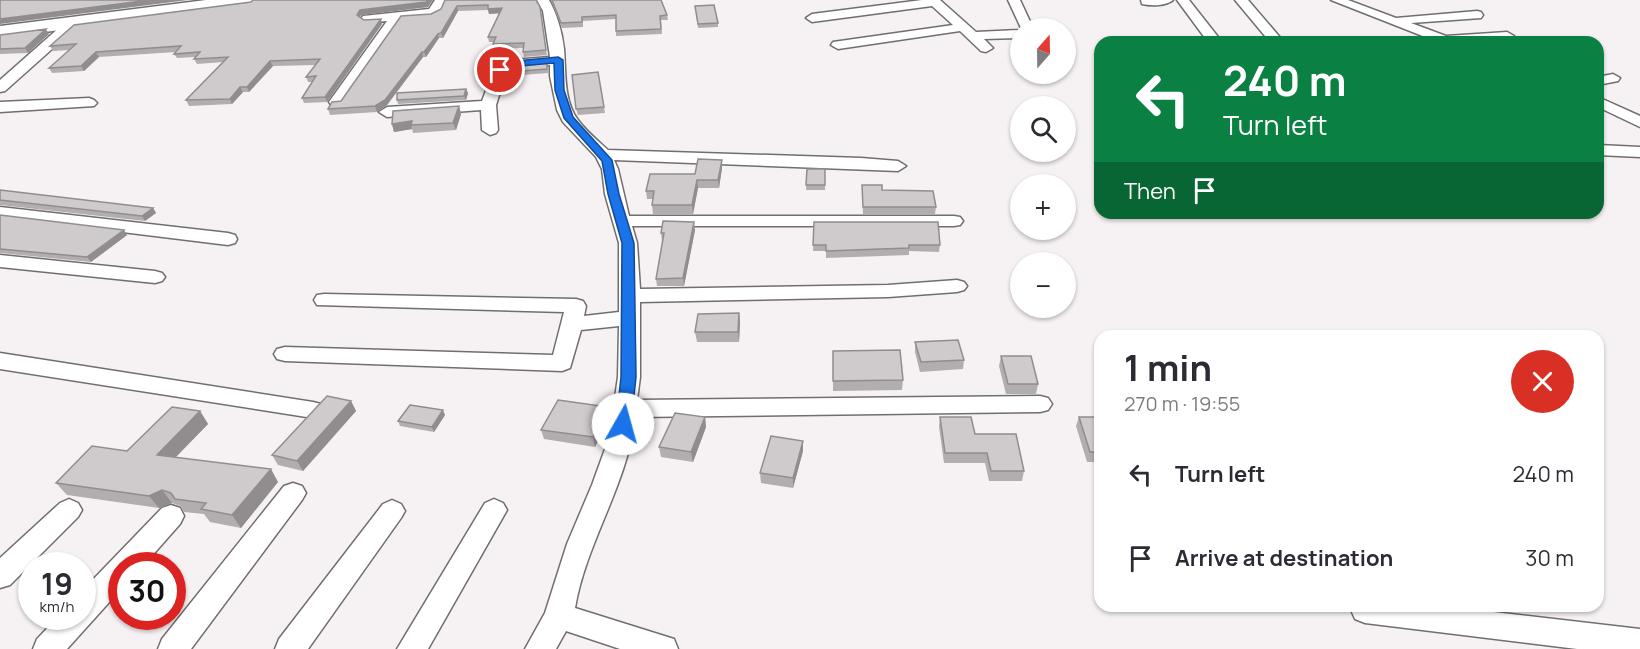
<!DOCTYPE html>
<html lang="en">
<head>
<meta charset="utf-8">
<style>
  body { margin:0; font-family:Manrope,sans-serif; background:#f2f2f3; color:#2b2b33; height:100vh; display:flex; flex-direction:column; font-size:22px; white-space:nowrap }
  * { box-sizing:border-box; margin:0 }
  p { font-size:20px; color:#7c7c81 }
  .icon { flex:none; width:33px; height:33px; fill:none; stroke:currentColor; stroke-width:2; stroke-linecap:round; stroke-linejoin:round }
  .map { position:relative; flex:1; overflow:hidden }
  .side { position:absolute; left:1094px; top:330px; width:510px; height:282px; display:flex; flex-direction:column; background:#fff; border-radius:18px; box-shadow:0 2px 4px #0004 }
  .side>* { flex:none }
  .guide { position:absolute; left:1094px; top:36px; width:510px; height:183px; border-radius:18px; box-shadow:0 2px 4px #0004; background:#0b8043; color:#fff; overflow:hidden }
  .needle { width:39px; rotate:20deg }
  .tools { position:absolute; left:1010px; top:18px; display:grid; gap:12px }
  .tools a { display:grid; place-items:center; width:66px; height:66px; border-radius:50%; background:#fff; box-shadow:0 2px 4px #0004; font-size:30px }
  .speed { position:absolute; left:18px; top:552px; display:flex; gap:12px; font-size:30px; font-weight:700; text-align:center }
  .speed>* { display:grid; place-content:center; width:78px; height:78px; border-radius:50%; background:#fff; box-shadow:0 2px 4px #0004; line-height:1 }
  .speed small { font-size:15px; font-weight:400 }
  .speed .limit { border:9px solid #d22; background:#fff; color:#111 }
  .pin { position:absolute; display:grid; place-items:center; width:51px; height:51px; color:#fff; margin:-26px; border:3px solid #fff; border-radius:50%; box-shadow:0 2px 6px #0007 }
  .me { position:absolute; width:66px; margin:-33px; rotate:7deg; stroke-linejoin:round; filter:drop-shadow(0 0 4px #0008) }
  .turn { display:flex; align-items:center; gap:21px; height:126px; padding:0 30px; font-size:27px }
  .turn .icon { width:78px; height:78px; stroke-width:2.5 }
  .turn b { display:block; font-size:42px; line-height:51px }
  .then { display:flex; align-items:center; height:57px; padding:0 30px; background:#0003; gap:12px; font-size:22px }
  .round { display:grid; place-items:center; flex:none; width:63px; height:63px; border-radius:32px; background:#f2f2f3 }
  .head { display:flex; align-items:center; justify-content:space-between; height:102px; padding:0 30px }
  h1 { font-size:36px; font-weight:700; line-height:45px }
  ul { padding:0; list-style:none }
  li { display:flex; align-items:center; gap:18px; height:84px; padding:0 30px }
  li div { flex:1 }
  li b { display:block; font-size:22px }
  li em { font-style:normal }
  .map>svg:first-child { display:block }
</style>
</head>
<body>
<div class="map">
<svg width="1640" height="649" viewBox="0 0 1640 649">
  <rect width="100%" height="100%" fill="#f6f1f2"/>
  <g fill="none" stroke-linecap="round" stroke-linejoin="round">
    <defs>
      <path id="minor" d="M435 0H447L441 12 432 16 401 19 341 105H331L329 102 387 21 367 23 361 19 363 16 429 9Z
        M537 0H549C557 14 562 32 564 49 566 71 563 100 578 120 586 131 598 141 608 150L861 158 898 161 906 166 898 171 614 160 618 169 629 216H954L960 217 963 221 960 225 954 226H632L637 243 640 289 888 285 957 280 964 282 967 286 964 290 957 292 888 297 640 302V377L637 400 1040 396 1048 398 1052 404 1048 410 1040 412 635 417C628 484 586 542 575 608L674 639 678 649H620L566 631 556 649H525L545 613 567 544 592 485 609 438 618 377 619 326 581 330 570 368 562 371 285 361 277 359 274 354 277 349 285 347 553 355 564 312 317 305 314 300 317 295 324 294 576 299 583 301 586 306 584 316 619 312V243L605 194 602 169 596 157 563 122 557 110 550 76V65L507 70 496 105 498 130 496 133 490 135 482 130 481 110 387 117 379 112 387 107 482 101 496 64 513 60 550 57 543 11Z
        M922 0H940L976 32 1020 30V38L984 39 993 48 986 52 981 51 960 31 838 49 831 45 833 42 953 25 932 6 812 22 806 18 812 14Z
        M1008 0H1020L1033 28H1021Z
        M1141 0H1173C1166 6 1151 6 1142 4Z
        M1177 0H1189L1222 42H1208Z
        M1235 0H1248L1284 42H1270Z
        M1331 0H1348L1396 18 1477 11 1481 12 1483 15 1481 18 1411 23 1446 36 1507 32 1514 36 1507 40 1438 42Z
        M74 18 80 22 79 25 5 91 0 92V80L69 19Z
        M1613 74 1620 78 1618 81 1598 85V77Z
        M1598 97 1640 116V127L1598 107Z
        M89 98 94 100 97 103 94 106 0 112V102Z
        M1598 145 1640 147V157L1598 155Z
        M0 207 228 233 235 235 237 239 235 243 228 245 0 217Z
        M0 255 155 271 162 273 165 277 162 281 155 283 0 267Z
        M0 353 313 402 321 404 325 410 321 416 313 418 0 369Z
        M293 483 302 486 306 493 302 500 191 649H158L162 639 284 486Z
        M69 499 78 503 82 510 78 517 10 585 0 588V558L60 503Z
        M494 499 503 503 507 510 428 649H397L485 503Z
        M392 500 401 504 405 511 401 518 308 649H275L279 639 383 504Z
        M171 505 180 508 184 516 180 524 143 566H122V588L67 649H33L37 639 59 616H82V591L162 508Z
        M1352 606H1441L1640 629V649H1577L1365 623 1355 619 1351 610Z"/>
      <path id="secondary" d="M206 0H256L253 4 247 5 0 38V26Z"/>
    </defs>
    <!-- minor casing -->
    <use href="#minor" stroke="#726e6e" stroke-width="3"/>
    <!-- secondary casing -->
    <use href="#secondary" stroke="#726e6e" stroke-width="3"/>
    <!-- minor -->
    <use href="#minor" fill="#fff" fill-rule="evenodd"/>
    <!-- secondary -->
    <use href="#secondary" fill="#fff" fill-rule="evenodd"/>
  </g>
  <!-- wall -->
  <path fill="#b2aeaf" d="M445 0H536L547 55 524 57 523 52 524 48 494 49 493 44V42H489L488 37 499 13 489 14 488 10 458 11 443 38H439L426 57H423L387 105 377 112 330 115 328 109 341 101 431 14 441 9Z
    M551 0H661L667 15 668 20H661L662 34 616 36V19L583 21V27L562 28Z
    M251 2 428 7 361 15 360 17 364 20 382 24 327 102 304 103 302 98 312 82H308L306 77 316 65 273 66 249 92H243L232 104 189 106 186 100 223 62 197 64 194 59 195 57 177 58 174 54 176 52 99 57 84 71 52 73 49 68 70 50 53 51 50 46Z
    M695 6 718 23V27L698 28Z
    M49 34 28 53 0 54V35Z
    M548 68V73L522 75 521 71Z
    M598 72 605 113 578 115 576 109Z
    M466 89 468 93 466 100 398 104 397 100Z
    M459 106 461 114 456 130 413 133 412 129 394 132 392 124Z
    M722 168 719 188H698L693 214H653L652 205 653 199H647L646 191 695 174Z
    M807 169H825V190H806Z
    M862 185 882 190 936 207 935 214H863Z
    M0 190 153 208 156 213 145 221 0 205Z
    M0 215 127 235 91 262 0 253Z
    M814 222 940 245 939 252 909 251V255L826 258V251H813Z
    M695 230 684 286H657L656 279 663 241H662L661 233Z
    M739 313 740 323 739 342H697L695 332Z
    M915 342 964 360 963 369 920 372 915 352Z
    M833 351 903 380 902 390 833 391Z
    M1001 356 1038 384 1036 394H1006L999 366Z
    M351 401 356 411 303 471 278 465 272 455Z
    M608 407 610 416 595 447 544 439 541 430Z
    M200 411 208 424 176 457 278 482 241 528 210 522 204 514 184 512 180 506 172 503 159 508 67 495 56 483 127 451Z
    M445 415 434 432 400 426 398 421Z
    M705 417 706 427 693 462 661 457 659 447Z
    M940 417 975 434 1024 471 1022 481H989L985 463H944L939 427Z
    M1079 417H1100V462H1087L1076 426Z
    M803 451 793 488 761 483 760 473Z"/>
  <!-- shaded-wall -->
  <path fill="#918d8e" d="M150 0H188L0 24V19Z
    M428 0H433L428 7 361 15 359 19 357 15 360 10Z
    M457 6 458 11 443 38 441 33Z
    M502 8 503 13 489 14 488 9Z
    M381 19 382 24 327 102 325 97Z
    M46 29 49 34 28 53 25 48Z
    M438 34 439 38 426 57 424 52Z
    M96 52 99 57 84 71 81 66Z
    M422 52 423 57 387 105 377 112 375 106Z
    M270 61 273 66 249 92 247 87Z
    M240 87 243 92 232 104 230 99Z
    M466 89 468 93 466 100 464 96Z
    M459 106 461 114 456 130 453 123Z
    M412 121 411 125 412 129 394 132 392 124Z
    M722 160V168L719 188 718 180Z
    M697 180 698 188 693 214 692 205Z
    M153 208 156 213 145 221 142 216Z
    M694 222 695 230 684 286 683 278Z
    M124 230 127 235 91 262 87 257Z
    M739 313 740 323 739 342 738 332Z
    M351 401 356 411 303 471 297 461Z
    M608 407 610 416 595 447 593 437Z
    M443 410 445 415 434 432 432 427Z
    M200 411 208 424 166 467 157 455Z
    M705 417 706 427 693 462 691 452Z
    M803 441V451L793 488V478Z
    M271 469 278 482 241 528 232 515Z
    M162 490 172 503 159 508 149 496Z"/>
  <!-- building -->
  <path fill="#cfcacb" stroke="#918d8e" stroke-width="1.5" d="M0 0H150L0 19Z
    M253 0H428L426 2 360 10 357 15 364 20 381 19 325 97 302 98 316 76 306 77 320 59 270 61 247 87H240L230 99 186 100 228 57 194 59 200 52 174 54 181 46 96 52 81 66 49 68 76 44 50 46 74 25 251 2Z
    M445 0H536L540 7 546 50 523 52 524 43 493 44 496 37H488L502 8 488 9V5L457 6 441 33 438 34 424 52H422L385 100 375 106 328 109 332 102 341 101 401 16 431 14 441 9Z
    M552 0H661L667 15 660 16 661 29 616 31V15L582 17V22L561 23Z
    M714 5 718 23 698 24 695 6Z
    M46 29 25 48 0 49V35Z
    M547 63V69L521 71 522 66Z
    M598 72 604 107 576 109 572 75Z
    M466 89 464 96 397 100V93Z
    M459 106 453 123 411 125 412 121 392 124 393 111Z
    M698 159 722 160 718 180H697L692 205H652L654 191H646L650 174H695Z
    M807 169H825V185H806Z
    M862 185H882V190L933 191 936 207H863Z
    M0 190 153 208 142 216 0 200Z
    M0 215 124 230 87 257 0 249Z
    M663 221 694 222 683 278 656 279 664 233H661Z
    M814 222H938L940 245H909V248L826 251V245H813Z
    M739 313 738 332H695L698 314Z
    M958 340 964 360 921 362 915 342Z
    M900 350 903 380 833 381V351Z
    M1001 356H1031L1038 384H1008Z
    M327 396 351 401 297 461 272 455Z
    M558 400 608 407 593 437 541 430Z
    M410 405 443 410 432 427 398 421Z
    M172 407 200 411 157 455 271 469 232 515 201 509 206 503 175 499 171 493 162 490 149 496 56 483 92 446 127 451Z
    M675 413 705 417 691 452 659 447Z
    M940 417H971L975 434H1016L1024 471H991L987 453H945Z
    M1079 417H1100V452H1090Z
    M771 436 803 441 793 478 760 473Z"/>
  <!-- route -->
  <path fill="#1a73e8" stroke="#114b97" stroke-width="1.5" d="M558 57 563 60 564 90 573 117 612 160 619 194 634 243 636 377 631 424 629 428H618L616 424 621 377 622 243 608 194 602 161 564 118 555 90 554 63 508 67 500 73 495 70 506 62Z"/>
</svg>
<div class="tools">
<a><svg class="needle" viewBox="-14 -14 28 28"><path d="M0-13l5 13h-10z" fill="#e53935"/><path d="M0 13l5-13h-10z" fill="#7c7c81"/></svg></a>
<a><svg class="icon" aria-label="search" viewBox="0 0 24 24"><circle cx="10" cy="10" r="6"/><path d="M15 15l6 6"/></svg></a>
<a>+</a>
<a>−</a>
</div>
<div class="speed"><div>19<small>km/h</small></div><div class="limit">30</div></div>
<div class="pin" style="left:500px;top:70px;background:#d93025"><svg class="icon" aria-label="arrive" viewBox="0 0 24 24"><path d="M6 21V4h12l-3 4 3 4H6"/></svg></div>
<svg class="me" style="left:623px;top:424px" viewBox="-20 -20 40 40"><circle r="19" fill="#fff"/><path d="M0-13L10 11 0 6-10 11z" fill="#1a73e8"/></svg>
<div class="guide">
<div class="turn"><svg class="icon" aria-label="left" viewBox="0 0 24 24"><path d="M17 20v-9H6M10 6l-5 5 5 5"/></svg><div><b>240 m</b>Turn left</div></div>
<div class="then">Then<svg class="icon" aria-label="arrive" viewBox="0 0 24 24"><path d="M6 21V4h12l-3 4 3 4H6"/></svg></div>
</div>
<section class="side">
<div class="head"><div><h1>1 min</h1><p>270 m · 19:55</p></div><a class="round" style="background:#d93025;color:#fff"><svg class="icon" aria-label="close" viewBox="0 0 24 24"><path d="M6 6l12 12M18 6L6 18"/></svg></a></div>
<ul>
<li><svg class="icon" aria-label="left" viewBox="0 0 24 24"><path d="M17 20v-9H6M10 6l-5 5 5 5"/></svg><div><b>Turn left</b></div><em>240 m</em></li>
<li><svg class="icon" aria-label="arrive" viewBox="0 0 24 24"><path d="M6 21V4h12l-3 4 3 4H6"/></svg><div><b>Arrive at destination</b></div><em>30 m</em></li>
</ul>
</section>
</div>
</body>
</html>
